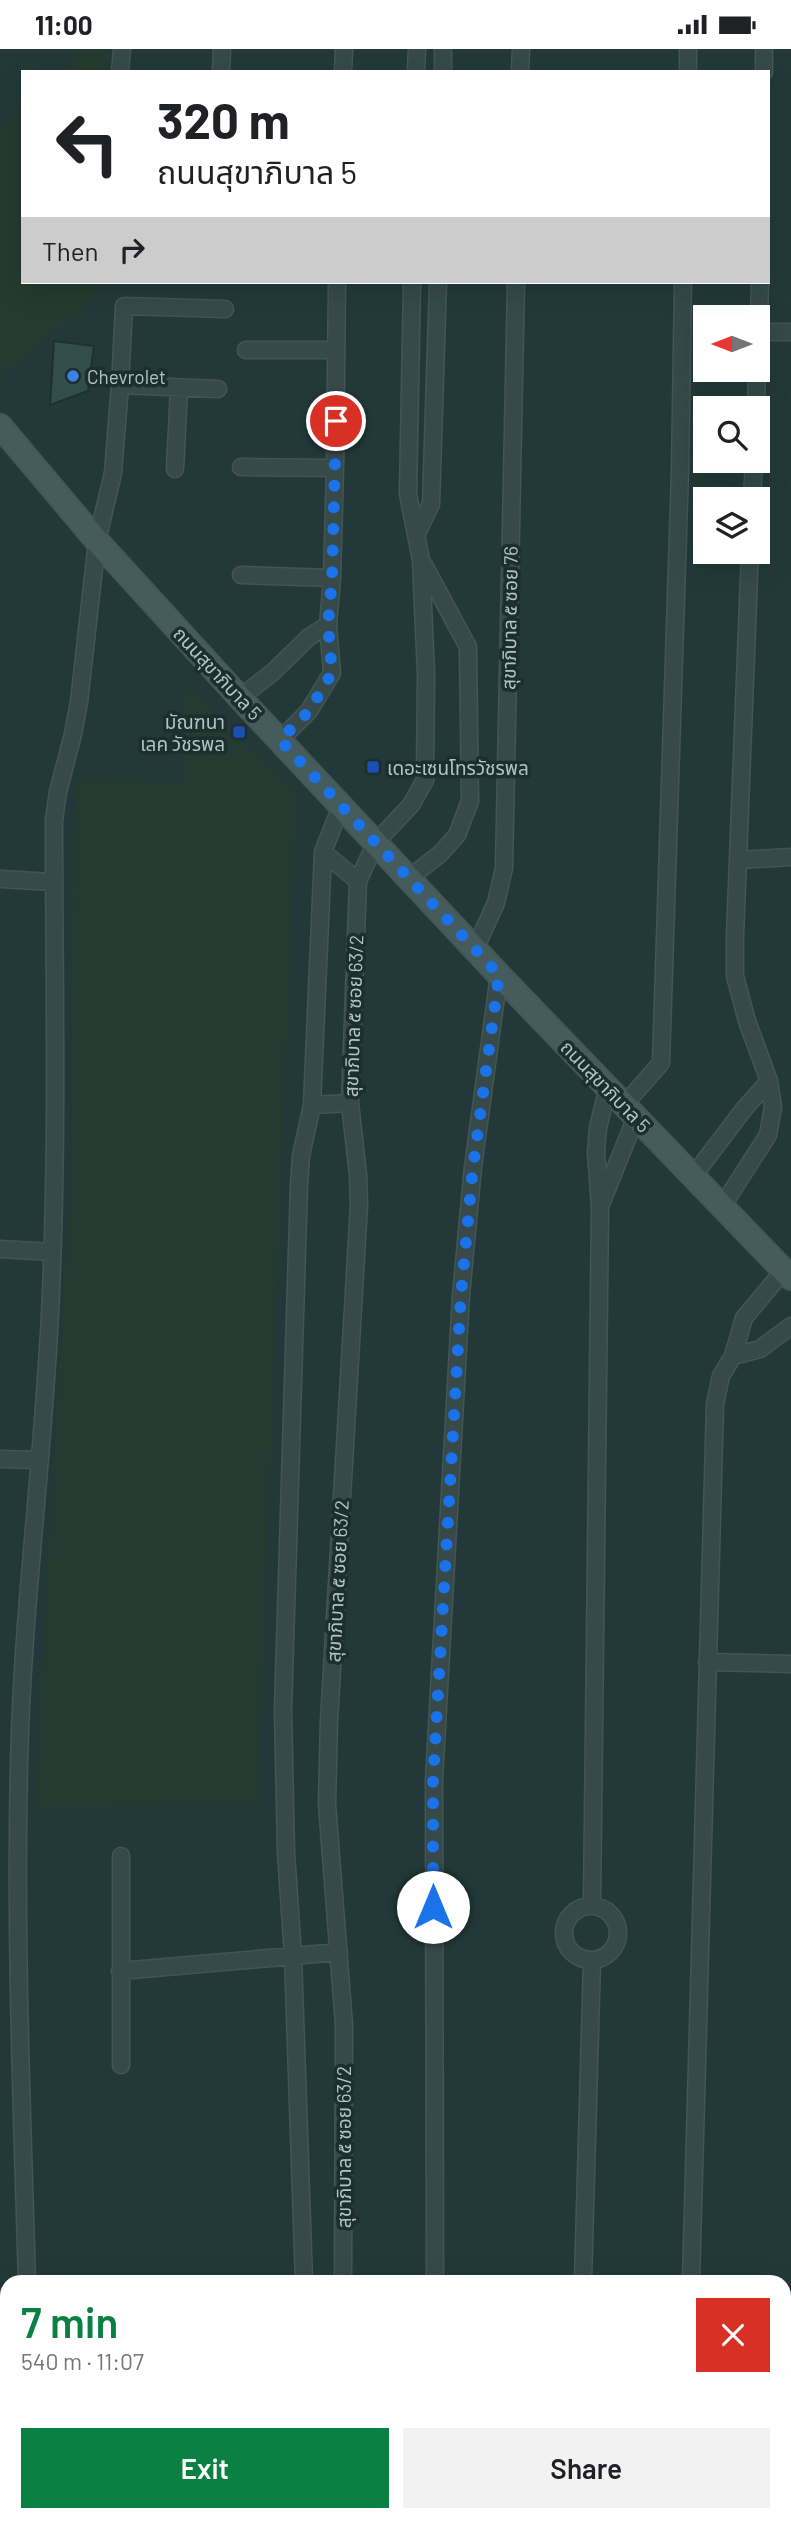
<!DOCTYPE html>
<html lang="en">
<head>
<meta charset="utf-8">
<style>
  body { margin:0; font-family:Barlow,"Noto Sans Thai",sans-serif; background:#f2f2f2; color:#202124; height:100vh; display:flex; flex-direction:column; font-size:26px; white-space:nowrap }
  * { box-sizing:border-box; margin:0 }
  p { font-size:23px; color:#757577 }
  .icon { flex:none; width:38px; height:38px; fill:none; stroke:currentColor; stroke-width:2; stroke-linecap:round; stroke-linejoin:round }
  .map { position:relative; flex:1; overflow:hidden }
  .panel { position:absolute; left:0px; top:2226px; width:791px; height:247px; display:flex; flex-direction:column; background:#fff; border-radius:21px 21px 0 0; box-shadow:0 7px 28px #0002 }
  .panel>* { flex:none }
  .top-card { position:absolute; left:21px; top:21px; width:749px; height:214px; border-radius:0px; box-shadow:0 7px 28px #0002; background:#fff; color:#202124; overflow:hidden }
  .needle { width:46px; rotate:270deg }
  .controls { position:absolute; left:693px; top:256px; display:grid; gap:14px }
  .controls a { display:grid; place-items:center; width:77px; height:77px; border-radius:0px; background:#fff; box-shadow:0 7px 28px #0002; font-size:35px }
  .pin { position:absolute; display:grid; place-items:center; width:60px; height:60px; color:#fff; margin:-30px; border:4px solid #fff; border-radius:50%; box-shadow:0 2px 7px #0007 }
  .me { position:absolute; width:77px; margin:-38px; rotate:0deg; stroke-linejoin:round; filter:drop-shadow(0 0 5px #0008) }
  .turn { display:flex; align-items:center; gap:24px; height:147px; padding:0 21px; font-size:32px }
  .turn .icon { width:91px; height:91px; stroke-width:2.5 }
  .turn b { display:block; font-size:49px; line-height:60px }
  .then { display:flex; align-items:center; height:66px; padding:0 21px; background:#0003; gap:14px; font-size:26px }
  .round { display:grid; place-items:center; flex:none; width:74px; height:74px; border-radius:0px; background:#f2f2f2 }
  .summary { display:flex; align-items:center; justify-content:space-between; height:119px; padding:0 21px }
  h1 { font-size:42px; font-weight:600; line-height:52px; color:#0b8043 }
  .action { display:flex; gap:14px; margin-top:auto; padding:14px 21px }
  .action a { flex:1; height:80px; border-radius:0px; background:#0b8043; color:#fff; font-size:28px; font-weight:600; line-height:80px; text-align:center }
  .action a+a { background:#f2f2f2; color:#202124 }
  .status { display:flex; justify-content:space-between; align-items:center; height:49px; padding:0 35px; background:#fff; direction:ltr }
  .status svg { height:19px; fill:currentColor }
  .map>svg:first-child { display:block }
</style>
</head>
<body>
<div class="status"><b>11:00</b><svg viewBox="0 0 49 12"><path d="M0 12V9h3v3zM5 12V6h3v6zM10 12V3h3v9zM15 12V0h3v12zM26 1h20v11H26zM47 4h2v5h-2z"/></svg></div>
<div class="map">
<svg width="791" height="2472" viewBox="0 0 791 2472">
  <rect width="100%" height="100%" fill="#233939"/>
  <!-- green -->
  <path fill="#253a30" d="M86 0H107L106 23H60Z
    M23 56V233H97V248L3 325 0 323V77Z
    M186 635 296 746 257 1754 34 1759 71 1120 75 730 183 734Z"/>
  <!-- building -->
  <path fill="#334c4c" stroke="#1e3030" stroke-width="2" d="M54 292 94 297 88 342 50 356Z"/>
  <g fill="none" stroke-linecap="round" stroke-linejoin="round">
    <defs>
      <path id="minor" d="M120 23 122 0
        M221 23 222 0
        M343 23 344 0
        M416 23 417 0
        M443 23V0
        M520 23 521 0
        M688 23V0
        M764 23V0
        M759 283H791
        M246 301H336
        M758 303 760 233
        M120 336 124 257 225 260
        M756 359 757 320
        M241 418 335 419
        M175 420 179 339
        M752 450 754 411
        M417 484 431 455 438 233
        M241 526 332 529
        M240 649 273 623 309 588 328 576
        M280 691 309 662 332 624 328 576 332 529 335 419 337 233
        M323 803 358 832
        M738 811 791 808
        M409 829 440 805 457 786 470 752 468 598 424 516
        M0 830 54 833
        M475 900 496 854 504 819 516 233
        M312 1056 350 1054
        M624 1056 661 1014 680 422 683 233
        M694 1126 744 1060 769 1032
        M601 1155 636 1068
        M723 1156 768 1086 773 1058 769 1032 747 972 735 927V887L750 502
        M0 1200 52 1203
        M733 1307 760 1300 791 1277
        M0 1410 39 1411
        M707 1613 791 1615
        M592 1856 600 1157 596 1103 598 1079 608 1038
        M564 1884a27 27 0 1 1 54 0a27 27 0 1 1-54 0Z
        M120 1922 339 1903
        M121 2016V1807
        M27 2233C22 2061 15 1890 19 1718 22 1559 45 1401 51 1242 58 1085 54 928 54 771L58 743 73 685 79 653 97 492 113 424 120 336 218 340
        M304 2233 293 1907 286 1803 283 1661 299 1136 301 1107 312 1056 323 803 341 757
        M343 2233 344 1976 327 1755 329 1672 359 1156 358 1126 350 1054 358 832 376 793 411 756 425 731 426 626 421 511 408 445 412 233
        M435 2233 434 1731 461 1246 473 1118 499 926
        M583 2233 592 1911
        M691 2233 715 1355 721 1327 733 1307 744 1269 784 1221
        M0 2249H7
        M784 2365 791 2366
        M0 2438H7
        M0 2460H7
        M31 2466V2472
        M130 2466V2472
        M311 2466V2472
        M344 2466V2472
        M435 2472V2466
        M577 2472V2466
        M685 2472V2466"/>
      <path id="secondary" d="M0 377 97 492 240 649 499 926 791 1229"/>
    </defs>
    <!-- minor casing -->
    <use href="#minor" stroke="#435555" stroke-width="19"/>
    <!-- secondary casing -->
    <use href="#secondary" stroke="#435555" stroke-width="26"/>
    <!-- minor -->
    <use href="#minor" stroke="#374949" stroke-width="16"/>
    <!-- secondary -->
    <use href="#secondary" stroke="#455b5c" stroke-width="23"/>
  </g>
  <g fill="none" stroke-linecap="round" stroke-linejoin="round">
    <!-- route -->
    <path stroke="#1a73e8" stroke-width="12" stroke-dasharray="0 21.6" d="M336 372 332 529 328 576 332 624 309 662 280 691 499 926 473 1118 461 1246 433 1731V1858"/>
  </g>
  <!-- markers -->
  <circle fill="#3f7fe0" stroke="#1c2e2e" stroke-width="2.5" cx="73" cy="327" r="7"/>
  <g fill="#1a4fb4" stroke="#1c2e2e" stroke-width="2.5">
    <rect x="232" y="676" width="14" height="14" rx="3.5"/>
    <rect x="366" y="711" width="14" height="14" rx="3.5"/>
  </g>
  <g text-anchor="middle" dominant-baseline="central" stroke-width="7" stroke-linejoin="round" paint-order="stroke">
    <!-- poi labels -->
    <g font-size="19" fill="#b2c4c5" stroke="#1c2e2e" text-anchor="start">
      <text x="87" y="327">Chevrolet</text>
      <text x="225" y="672" text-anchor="end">มัณฑนา<tspan x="225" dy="22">เลค วัชรพล</tspan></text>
      <text x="387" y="718">เดอะเซนโทรวัชรพล</text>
    </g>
    <!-- street labels -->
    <g font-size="19" fill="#b2c4c5" stroke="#1c2e2e">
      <text transform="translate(509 569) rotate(-89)">สุขาภิบาล ๕ ซอย 76</text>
      <text transform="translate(218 624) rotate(47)">ถนนสุขาภิบาล 5</text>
      <text transform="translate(353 967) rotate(-88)">สุขาภิบาล ๕ ซอย 63/2</text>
      <text transform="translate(606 1037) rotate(46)">ถนนสุขาภิบาล 5</text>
      <text transform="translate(337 1532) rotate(-87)">สุขาภิบาล ๕ ซอย 63/2</text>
      <text transform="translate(343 2098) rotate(-90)">สุขาภิบาล ๕ ซอย 63/2</text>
    </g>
  </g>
</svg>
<div class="controls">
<a><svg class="needle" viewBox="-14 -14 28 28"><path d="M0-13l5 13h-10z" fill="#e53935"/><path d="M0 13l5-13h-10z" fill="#757577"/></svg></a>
<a><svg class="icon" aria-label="search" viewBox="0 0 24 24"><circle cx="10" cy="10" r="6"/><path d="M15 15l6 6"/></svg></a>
<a><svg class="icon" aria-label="layers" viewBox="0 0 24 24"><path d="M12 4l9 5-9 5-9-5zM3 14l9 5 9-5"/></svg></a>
</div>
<div class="pin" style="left:336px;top:372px;background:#d93025"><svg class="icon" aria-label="arrive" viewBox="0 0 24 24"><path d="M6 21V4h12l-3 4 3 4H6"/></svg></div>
<svg class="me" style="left:433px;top:1858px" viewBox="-20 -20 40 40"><circle r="19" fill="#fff"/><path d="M0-13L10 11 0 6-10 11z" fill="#1a73e8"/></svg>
<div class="top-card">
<div class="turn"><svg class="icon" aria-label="left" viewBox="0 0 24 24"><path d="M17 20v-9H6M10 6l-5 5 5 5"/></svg><div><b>320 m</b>ถนนสุขาภิบาล 5</div></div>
<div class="then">Then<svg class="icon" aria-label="right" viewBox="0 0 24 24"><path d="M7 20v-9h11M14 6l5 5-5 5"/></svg></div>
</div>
<section class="panel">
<div class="summary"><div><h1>7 min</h1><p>540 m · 11:07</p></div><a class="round" style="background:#d93025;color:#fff"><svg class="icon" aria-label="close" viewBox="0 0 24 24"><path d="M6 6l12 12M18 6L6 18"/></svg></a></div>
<div class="action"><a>Exit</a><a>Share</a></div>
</section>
</div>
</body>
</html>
